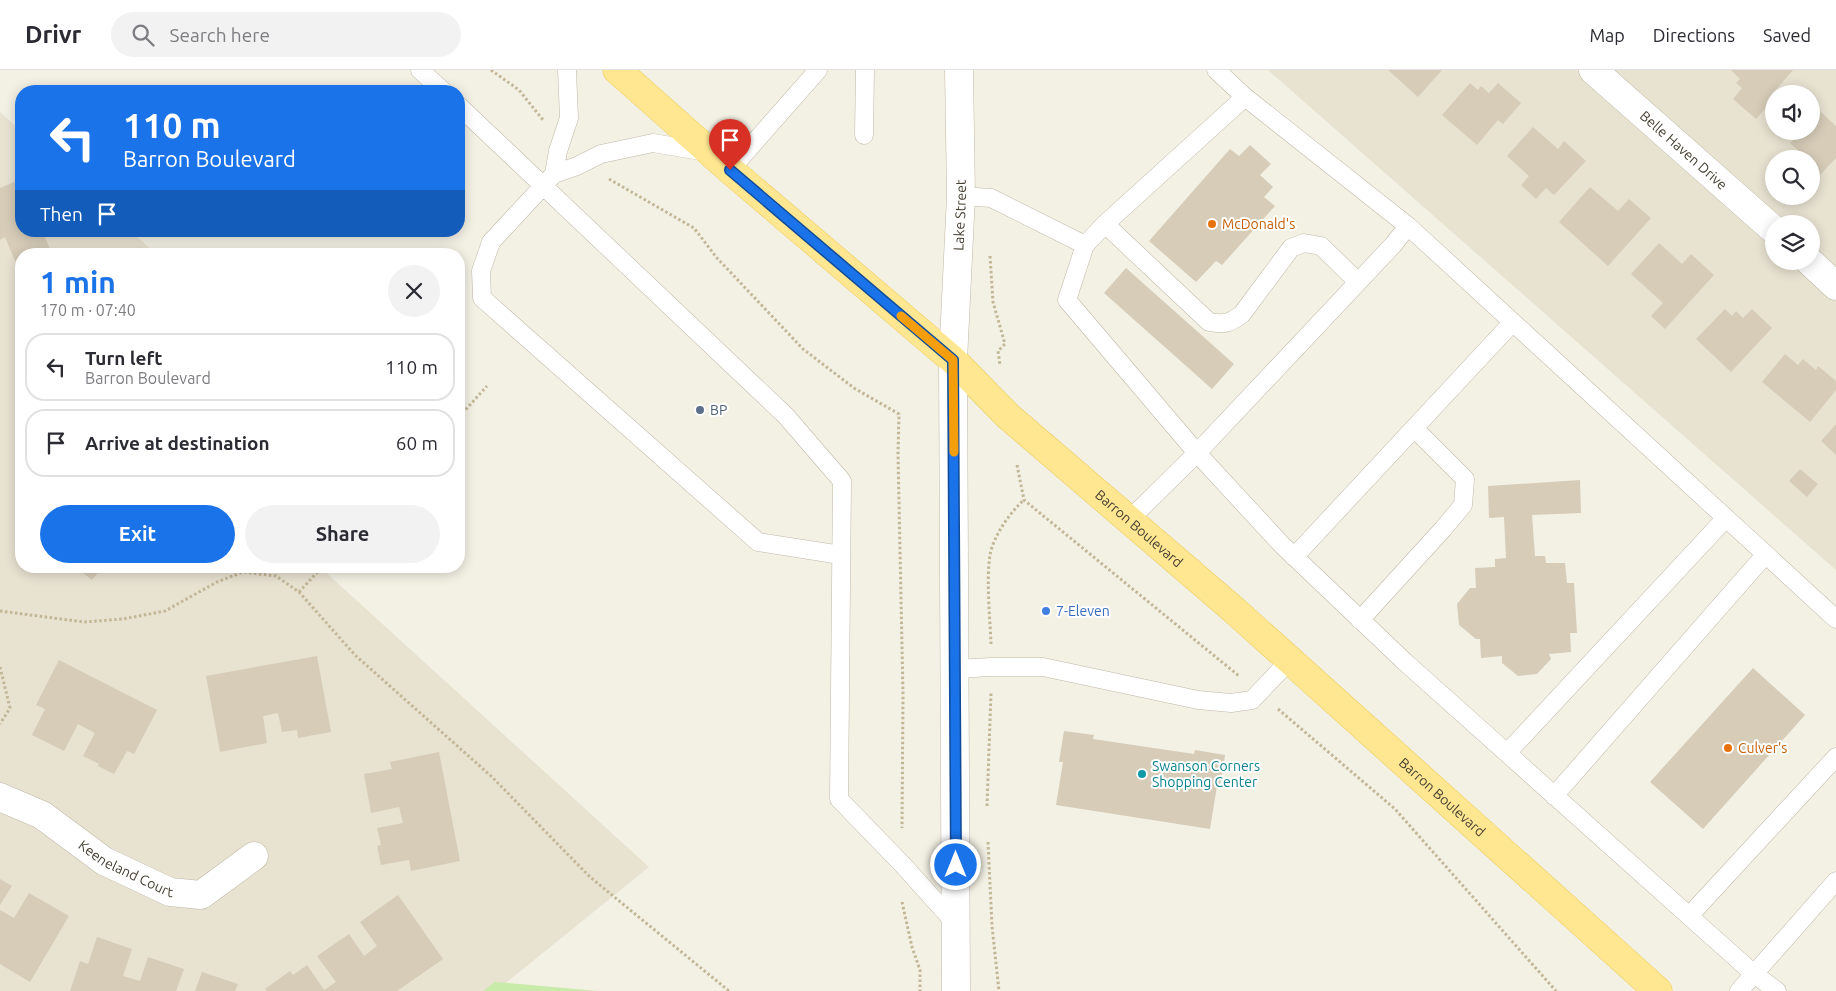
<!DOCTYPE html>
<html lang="en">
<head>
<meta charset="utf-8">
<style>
  body { margin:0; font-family:Ubuntu,sans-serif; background:#f2f2f3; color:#2b2b33; height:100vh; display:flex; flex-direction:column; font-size:19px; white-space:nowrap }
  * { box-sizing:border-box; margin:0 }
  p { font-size:16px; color:#7c7c81 }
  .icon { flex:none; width:28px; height:28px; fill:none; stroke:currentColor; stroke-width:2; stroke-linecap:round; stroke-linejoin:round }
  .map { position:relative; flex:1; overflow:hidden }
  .panel { position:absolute; left:15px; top:178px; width:450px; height:325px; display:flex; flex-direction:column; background:#fff; border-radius:20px; box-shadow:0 2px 12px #0003 }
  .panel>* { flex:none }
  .guide { position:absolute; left:15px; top:15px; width:450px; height:152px; border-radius:20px; box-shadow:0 2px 12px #0003; background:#1a73e8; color:#fff; overflow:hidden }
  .buttons { position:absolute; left:1765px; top:15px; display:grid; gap:10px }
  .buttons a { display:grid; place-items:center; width:55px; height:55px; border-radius:50%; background:#fff; box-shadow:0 2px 12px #0003; font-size:25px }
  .pin { position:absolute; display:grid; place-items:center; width:42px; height:42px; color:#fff; margin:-51px -21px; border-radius:50% 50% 50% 0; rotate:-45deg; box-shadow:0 0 5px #0007 }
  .pin .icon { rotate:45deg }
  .me { position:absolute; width:55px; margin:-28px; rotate:0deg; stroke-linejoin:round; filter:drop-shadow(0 0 4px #0008) }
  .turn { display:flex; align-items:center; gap:18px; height:105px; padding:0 25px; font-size:22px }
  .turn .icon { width:65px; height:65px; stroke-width:2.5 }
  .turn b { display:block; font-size:35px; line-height:42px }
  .then { display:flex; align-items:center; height:48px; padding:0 25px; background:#0003; gap:10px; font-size:19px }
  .round { display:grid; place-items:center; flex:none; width:52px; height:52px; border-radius:26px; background:#f2f2f3 }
  .head { display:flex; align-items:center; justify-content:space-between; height:85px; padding:0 25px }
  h1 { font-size:30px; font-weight:600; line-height:38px; color:#1a73e8 }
  .cta { display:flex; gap:10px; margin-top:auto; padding:10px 25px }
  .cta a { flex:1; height:58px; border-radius:30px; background:#1a73e8; color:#fff; font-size:20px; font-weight:600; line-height:58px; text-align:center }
  .cta a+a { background:#f2f2f3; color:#2b2b33 }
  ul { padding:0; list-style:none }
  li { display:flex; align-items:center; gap:15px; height:68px; margin:0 10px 8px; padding:0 15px; border:2px solid #e1e1e2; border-radius:20px }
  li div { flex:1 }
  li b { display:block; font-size:19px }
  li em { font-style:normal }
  header { display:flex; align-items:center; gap:30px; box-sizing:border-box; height:70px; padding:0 25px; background:#fff; border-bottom:1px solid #e1e1e2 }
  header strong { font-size:24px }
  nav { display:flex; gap:28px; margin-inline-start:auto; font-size:18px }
  .search { width:350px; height:45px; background:#f2f2f3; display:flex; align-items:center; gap:12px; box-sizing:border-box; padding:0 18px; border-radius:28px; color:#7c7c81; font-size:19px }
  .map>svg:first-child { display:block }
</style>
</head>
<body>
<header>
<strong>Drivr</strong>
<div class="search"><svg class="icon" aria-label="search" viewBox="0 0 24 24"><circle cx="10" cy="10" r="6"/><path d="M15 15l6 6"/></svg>Search here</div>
<nav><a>Map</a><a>Directions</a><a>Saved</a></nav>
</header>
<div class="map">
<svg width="1836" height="921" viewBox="0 0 1836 921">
  <rect width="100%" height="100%" fill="#f3f0e4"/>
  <!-- residential -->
  <path fill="#e8e2d1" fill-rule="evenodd" d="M1268 0H1836V500ZM1774 24H1811V61H1774ZM1774 89H1811V126H1774ZM1774 154H1811V191H1774Z
    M0 42 21 61V161H131L156 184H21V496H322L321 498 649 797 496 921H0Z"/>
  <!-- green -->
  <path fill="#c9eba9" d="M495 912H496L598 921H483Z"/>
  <!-- building -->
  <path fill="#d6ccb8" d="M1388 0H1442L1418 27Z
    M1731 0H1793L1772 24 1774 29 1756 49 1733 29 1742 18 1736 13 1740 9Z
    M1470 13 1478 20 1481 16 1489 23 1498 13 1521 33 1503 54 1498 50 1477 75 1442 45Z
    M1811 33 1836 56V88L1818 107 1811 100V89H1798L1802 84 1790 73 1794 69 1786 61H1811Z
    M1533 57 1558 79 1564 71 1586 91 1554 125 1546 118 1536 129 1521 115 1529 106 1507 86Z
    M1250 75 1271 94 1260 105 1273 117 1264 127 1275 136 1222 195 1216 191 1196 212 1149 171 1230 79 1239 86Z
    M21 109V161H42L51 181 43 184H21V189L15 191 5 167 0 170V118Z
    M1590 117 1618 141 1629 129 1651 148 1608 196 1559 152Z
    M1659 173 1682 194 1691 184 1714 205 1665 259 1651 246 1663 233 1631 204Z
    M1126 198 1234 294 1212 319 1104 223Z
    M1725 239 1732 246 1736 241 1743 248 1752 239 1772 258 1731 302 1696 269Z
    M1785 284 1798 295 1803 289 1816 300 1818 296 1836 311V320L1810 352 1762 312Z
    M1836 354V385L1821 371Z
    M1800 399 1818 414 1807 427 1789 411Z
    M1580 410 1581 443 1532 445 1535 486H1545L1546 493H1565L1567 513H1574L1577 563H1570L1571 582 1549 584 1551 589 1537 604 1518 606 1502 593V586L1481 588 1480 569H1476L1459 555 1457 534 1470 518H1476L1475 498 1495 497V489L1506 488 1504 447 1489 448 1488 416Z
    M74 496H103L92 510Z
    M317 586 331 662 298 668 297 660 282 662 278 643 263 646 267 673 220 682 206 606Z
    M59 590 157 640 134 684 127 681 114 704 98 696 99 694 83 686 95 663 78 654 64 681 32 665 45 639 36 635Z
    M1753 598 1805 645 1703 759 1650 712Z
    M1064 661 1094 665 1093 669 1194 684 1195 680 1225 685 1220 716H1217L1210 759 1056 735 1063 692H1059Z
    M439 682 460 791 411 801 409 790 381 795 377 776 381 775 377 758 403 753 399 737 371 743 364 704 392 699 390 692Z
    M0 809 12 816 0 835Z
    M29 823 69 846 30 912 0 894V840L14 848Z
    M398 825 443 889 397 921H267L265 919 290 901 293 905 307 895 324 920 336 912 317 886 349 864 364 886 377 876 360 852Z
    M97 867 132 879 123 906 140 911 148 887 184 899 176 921H70L80 891 88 894Z
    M202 902 238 914 235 921H195Z"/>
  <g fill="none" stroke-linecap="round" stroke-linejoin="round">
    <defs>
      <path id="service" d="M420 0 443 21
        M1216 0 1245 27
        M459 36 786 346 842 411 839 729 902 794 956 854
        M864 65 865 0
        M707 82 653 73 601 84 577 96 554 104 491 172 481 201 482 228 758 472 841 485
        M730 100 818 0
        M554 104 558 81 569 48 567 0
        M961 126 991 128 1085 175 1105 154 1245 27 1408 156 1836 549
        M1105 154 1209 252C1225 255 1230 253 1242 244L1291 178 1304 173 1321 176 1358 212
        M1085 175 1067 230 1197 383 1282 475 1405 592 1754 904 1777 921
        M1129 450 1197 383 1393 175 1408 156
        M1294 487 1512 253
        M1360 550 1443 459 1463 435 1465 409 1414 358
        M955 599 991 597H1043L1198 630 1231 633 1252 630 1290 590
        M1507 683 1725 449
        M1554 726 1765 485
        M1689 846 1836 687
        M1739 921 1836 811"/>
      <g id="minor">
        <path id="s1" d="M1593 0 1774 160"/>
        <path d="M1809 191 1836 216"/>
        <path id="s2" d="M953 290 961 126 959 0"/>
        <path id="s3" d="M0 727 42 745 104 791 170 822 201 825 254 786"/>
      </g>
      <path id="tertiary" d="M953 290 956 921"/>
      <g id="primary">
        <path id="s4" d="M617 0 730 100 953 290 1008 346 1234 540 1658 921"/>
      </g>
    </defs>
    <!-- service casing -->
    <use href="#service" stroke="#bfb8a6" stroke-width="19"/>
    <!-- minor casing -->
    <use href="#minor" stroke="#bfb8a6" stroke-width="29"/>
    <!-- tertiary casing -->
    <use href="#tertiary" stroke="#bfb8a6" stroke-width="29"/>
    <!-- primary casing -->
    <use href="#primary" stroke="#edca59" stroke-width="29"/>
    <!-- path -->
    <path stroke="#c2b696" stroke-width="3" stroke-dasharray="2.5 2.5" stroke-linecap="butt" d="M491 0 519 20 543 50
      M609 109 694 158 717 188 803 279 854 318 899 344 898 384 903 625 902 758
      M990 186 993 232 1005 274 998 281 1000 295
      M459 347 487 316
      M1017 395 1024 430 1239 606
      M299 522 323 496
      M0 541 84 552 123 549 165 541 217 512 243 502 276 506 299 522 355 585 491 706 590 807 729 921
      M991 574C990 546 986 512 990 485 993 467 1010 442 1024 430
      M0 597 10 638 0 654
      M1278 639 1395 739 1556 921
      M987 736 991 623
      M988 772 992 856 999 921
      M902 832 912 877 920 900V921"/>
    <!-- service -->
    <use href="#service" stroke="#fff" stroke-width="18"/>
    <!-- minor -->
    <use href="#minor" stroke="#fff" stroke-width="28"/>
    <!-- tertiary -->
    <use href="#tertiary" stroke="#fff" stroke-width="28"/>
    <!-- primary -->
    <use href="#primary" stroke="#ffe791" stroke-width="28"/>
  </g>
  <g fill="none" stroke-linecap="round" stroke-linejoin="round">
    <defs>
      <path id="route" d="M730 100 953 290 956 795"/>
    </defs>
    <!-- route casing -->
    <use href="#route" stroke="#114b97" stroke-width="12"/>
    <!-- route -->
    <use href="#route" stroke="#1a73e8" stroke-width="9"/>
    <!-- slow -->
    <path stroke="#f59e0b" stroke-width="9" d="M901 246 953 290 954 382"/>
  </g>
  <!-- markers -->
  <g fill="#e8710a" stroke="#fff" stroke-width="2">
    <circle cx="1212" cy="154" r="5"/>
    <circle cx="1728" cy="678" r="5"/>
  </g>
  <circle fill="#5c6f8a" stroke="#fff" stroke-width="2" cx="700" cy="340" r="5"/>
  <circle fill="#3f7fe0" stroke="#fff" stroke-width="2" cx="1046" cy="541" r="5"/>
  <circle fill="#0f9aa8" stroke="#fff" stroke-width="2" cx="1142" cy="704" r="5"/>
  <g text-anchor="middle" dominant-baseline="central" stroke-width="4" stroke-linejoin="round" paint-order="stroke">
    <!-- street labels -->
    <g font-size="14" fill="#464033" stroke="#fff">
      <text stroke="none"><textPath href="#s1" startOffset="121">Belle Haven Drive</textPath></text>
      <text stroke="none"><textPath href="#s2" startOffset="145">Lake Street</textPath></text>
      <text stroke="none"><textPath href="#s4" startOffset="695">Barron Boulevard</textPath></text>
      <text stroke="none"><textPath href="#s4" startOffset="1100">Barron Boulevard</textPath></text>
      <text stroke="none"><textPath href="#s3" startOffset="146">Keeneland Court</textPath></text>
    </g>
    <!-- food labels -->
    <g font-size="14" fill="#c56008" stroke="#fff" text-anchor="start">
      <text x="1222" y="154">McDonald's</text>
      <text x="1738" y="678">Culver's</text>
    </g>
    <!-- service labels -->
    <g font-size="14" fill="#4e5e75" stroke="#fff" text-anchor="start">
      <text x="710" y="340">BP</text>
    </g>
    <!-- shop labels -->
    <g font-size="14" fill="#366cbe" stroke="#fff" text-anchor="start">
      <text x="1056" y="541">7-Eleven</text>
    </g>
    <!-- culture labels -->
    <g font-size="14" fill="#0d838f" stroke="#fff" text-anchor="start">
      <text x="1152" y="696">Swanson Corners<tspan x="1152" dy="16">Shopping Center</tspan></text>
    </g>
  </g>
</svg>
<div class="buttons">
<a><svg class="icon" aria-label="sound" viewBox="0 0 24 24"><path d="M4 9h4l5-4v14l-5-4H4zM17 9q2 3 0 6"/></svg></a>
<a><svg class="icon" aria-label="search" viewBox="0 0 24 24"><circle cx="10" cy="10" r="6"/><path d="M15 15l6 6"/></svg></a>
<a><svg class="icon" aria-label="layers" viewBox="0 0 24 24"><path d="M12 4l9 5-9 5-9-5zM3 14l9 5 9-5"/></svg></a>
</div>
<div class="pin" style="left:730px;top:100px;background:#d93025"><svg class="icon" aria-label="arrive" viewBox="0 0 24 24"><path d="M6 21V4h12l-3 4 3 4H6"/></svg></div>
<svg class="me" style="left:956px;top:795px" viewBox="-20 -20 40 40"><circle r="17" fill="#1a73e8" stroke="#fff" stroke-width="3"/><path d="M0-11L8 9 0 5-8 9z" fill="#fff"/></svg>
<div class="guide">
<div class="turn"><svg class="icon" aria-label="left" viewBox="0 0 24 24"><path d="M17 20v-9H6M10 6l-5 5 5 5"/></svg><div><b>110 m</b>Barron Boulevard</div></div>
<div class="then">Then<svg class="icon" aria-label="arrive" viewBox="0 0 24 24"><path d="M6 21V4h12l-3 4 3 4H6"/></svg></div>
</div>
<section class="panel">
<div class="head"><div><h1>1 min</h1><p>170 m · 07:40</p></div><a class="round"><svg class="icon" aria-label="close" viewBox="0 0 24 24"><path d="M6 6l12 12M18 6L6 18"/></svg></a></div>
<ul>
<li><svg class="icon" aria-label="left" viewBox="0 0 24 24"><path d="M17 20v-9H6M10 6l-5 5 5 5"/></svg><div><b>Turn left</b><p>Barron Boulevard</p></div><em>110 m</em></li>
<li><svg class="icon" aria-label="arrive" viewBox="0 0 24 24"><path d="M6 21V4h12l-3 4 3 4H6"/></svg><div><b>Arrive at destination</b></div><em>60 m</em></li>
</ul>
<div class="cta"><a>Exit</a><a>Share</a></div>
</section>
</div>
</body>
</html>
